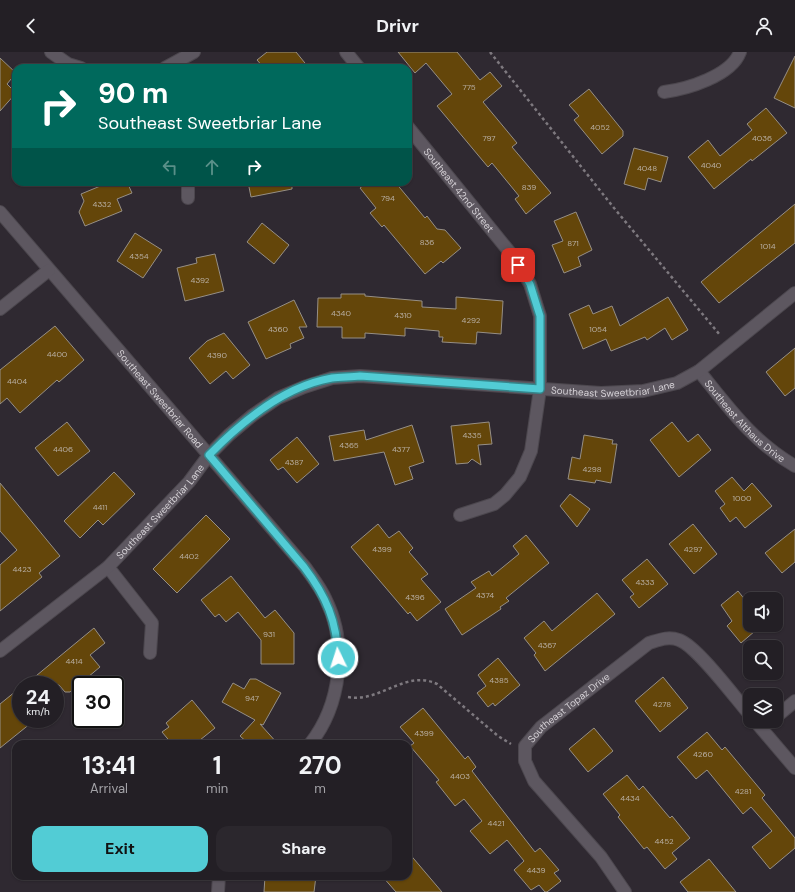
<!DOCTYPE html>
<html lang="en">
<head>
<meta charset="utf-8">
<style>
  body { margin:0; font-family:"DM Sans",sans-serif; background:#2b272d; color:#f1f3f6; height:100vh; display:flex; flex-direction:column; font-size:15px; white-space:nowrap }
  * { box-sizing:border-box; margin:0 }
  p { font-size:13px; color:#a3a2a7 }
  .icon { flex:none; width:22px; height:22px; fill:none; stroke:currentColor; stroke-width:2; stroke-linecap:round; stroke-linejoin:round }
  .map { position:relative; flex:1; overflow:hidden }
  .panel { position:absolute; left:12px; top:688px; width:400px; height:140px; display:flex; flex-direction:column; background:#231f25; border-radius:12px; box-shadow:0 1px 3px #0004,0 0 0 1px #403d42 }
  .panel>* { flex:none }
  .banner { position:absolute; left:12px; top:12px; width:400px; height:122px; border-radius:12px; box-shadow:0 1px 3px #0004,0 0 0 1px #403d42; background:#00695c; color:#fff; overflow:hidden }
  .tools { position:absolute; left:743px; top:540px; display:grid; gap:8px }
  .tools a { display:grid; place-items:center; width:40px; height:40px; border-radius:8px; background:#231f25; box-shadow:0 1px 3px #0004,0 0 0 1px #403d42; font-size:20px }
  .speed { position:absolute; left:12px; top:624px; display:flex; gap:8px; font-size:20px; font-weight:700; text-align:center }
  .speed>* { display:grid; place-content:center; width:52px; height:52px; border-radius:50%; background:#231f25; box-shadow:0 1px 3px #0004,0 0 0 1px #403d42; line-height:1 }
  .speed small { font-size:10px; font-weight:400 }
  .speed .limit { border:2px solid #111; border-radius:6px; background:#fff; color:#111 }
  .pin { position:absolute; display:grid; place-items:center; width:34px; height:34px; color:#fff; margin:-17px; border-radius:8px; box-shadow:0 2px 6px #0006 }
  .me { position:absolute; width:44px; margin:-22px; rotate:356deg; stroke-linejoin:round; filter:drop-shadow(0 0 3px #0008) }
  .turn { display:flex; align-items:center; gap:14px; height:84px; padding:0 20px; font-size:18px }
  .turn .icon { width:52px; height:52px; stroke-width:2.5 }
  .turn b { display:block; font-size:28px; line-height:34px }
  .lanes { display:flex; align-items:center; height:38px; padding:0 20px; background:#0003; justify-content:center; gap:20px; direction:ltr }
  .lanes .off { opacity:.35 }
  .eta { display:flex; justify-content:space-evenly; align-items:center; height:68px; text-align:center }
  .eta b { font-size:24px; font-weight:700; line-height:28px }
  .button { display:flex; gap:8px; margin-top:auto; padding:8px 20px }
  .button a { flex:1; height:46px; border-radius:12px; background:#52ccd5; color:#111; font-size:16px; font-weight:700; line-height:46px; text-align:center }
  .button a+a { background:#2b272d; color:#f1f3f6 }
  header { display:flex; justify-content:space-between; align-items:center; height:52px; padding:0 20px; background:#231f25; font-size:18px; font-weight:700 }
  .map>svg:first-child { display:block }
</style>
</head>
<body>
<header><svg class="icon" aria-label="back" viewBox="0 0 24 24"><path d="M15 5l-7 7 7 7"/></svg>Drivr<svg class="icon" aria-label="person" viewBox="0 0 24 24"><circle cx="12" cy="8" r="4"/><path d="M4 21q1-7 8-7t8 7"/></svg></header>
<div class="map">
<svg width="795" height="840" viewBox="0 0 795 840">
  <rect width="100%" height="100%" fill="#2f2931"/>
  <!-- building -->
  <path fill="#64460a" stroke="#968f86" d="M267 0H296L309 16H264L257 8Z
    M398 0H457L480 28 490 20 502 34 483 50 517 91 512 95 551 141 526 162 515 147 519 144 492 111 488 115 437 54 452 42 426 11 415 21Z
    M795 4V56L774 46Z
    M0 6 16 21 7 32 16 41 0 59Z
    M589 37 623 79V84L602 102 574 68 579 64 569 53Z
    M766 56 787 81 752 109 751 107 714 137 688 105 708 88 720 104 752 78 747 72Z
    M634 96 668 105 661 130 648 126 645 138 624 132Z
    M110 130H127L132 141 117 147 122 159 85 174 79 160 84 149 81 142Z
    M248 130H292V137L251 145Z
    M368 130H395L425 166 427 164 437 177 445 178 461 196 443 211 441 209 425 222 384 173 382 175 370 161 376 156 360 136Z
    M795 152V191L719 251 701 230Z
    M576 160 592 198 578 205 581 214 564 221 552 193 563 189 554 169Z
    M262 171 289 193 274 212 247 190Z
    M135 181 162 198 143 226 117 209Z
    M215 202 224 239 185 249 177 216 197 211 196 206Z
    M341 242H365V244L422 249V255L456 257V245L503 249 501 282 477 280 476 292 442 290 443 285H439V279L405 276V284L365 281V286H342V275H317L318 246H341Z
    M668 245 688 278 672 288 665 276 647 288 645 285 611 299 606 287 583 297 569 262 589 253 593 262 612 254 620 274Z
    M294 248 307 275H299L304 286 290 292 291 296 266 307 248 270Z
    M55 274 84 308 59 330 57 328 20 361 7 346 0 352V318Z
    M224 281 250 313 233 327 226 319 210 332 189 306 207 289Z
    M795 296V336L785 344 766 320Z
    M67 370 90 399 58 424 35 396Z
    M489 370 492 392 478 393 481 413 472 407 468 411 456 412 451 374Z
    M672 370 688 390 698 382 711 398 679 425 650 388Z
    M412 373 424 410 409 415 413 427 395 433 384 400 334 409 329 384 364 378 366 388Z
    M584 383 613 388 612 392H617L611 431 596 428 595 431 568 427 572 405 580 407Z
    M297 385 319 412 297 431 283 415 278 418 270 408Z
    M114 420 135 442 103 473 98 468 80 486 64 469Z
    M732 425 744 439 752 431 772 454 745 476 736 465 730 470 720 456 725 452 715 439Z
    M0 431 60 504 39 521 42 525 0 559V513L17 498 0 479Z
    M570 442 590 457 577 475 560 454Z
    M206 463 230 487 177 541 153 517Z
    M378 472 389 486 399 479 413 496 409 500 428 522 421 527 441 550 417 569 410 560 408 562 351 495Z
    M693 472 717 502 694 522 669 492Z
    M795 477V510L782 521 765 501Z
    M526 483 549 511 506 546 509 549 500 555 501 557 462 583 445 557 476 536 471 530 489 519 492 524 519 502 513 494Z
    M647 507 668 532 639 556 630 545 634 542 622 528Z
    M231 524 265 566 275 558 294 581V612H261V588L238 560 226 570 219 562 215 565 201 548Z
    M738 539 750 554V573H762L741 591 727 574 732 569 721 553Z
    M597 541 615 562 545 619 534 603 536 601 524 586 544 569 552 579Z
    M94 576 105 591 90 603 100 615 70 640H65L59 633H25Z
    M498 606 520 633 495 654 493 651 488 655 477 641 486 634 478 623Z
    M663 625 688 656 660 680 635 649Z
    M250 627H256L281 641 263 673 260 672 278 692H249L240 684 255 668 222 650 233 631 244 637Z
    M21 635V667H36L0 696V652Z
    M192 648 215 676 195 692H172L162 680 169 675 166 671Z
    M423 656 465 707 468 704 476 715 472 719 535 800 540 796 559 818 554 821 561 829 547 840H545L539 833 531 838 514 818 524 809 507 788 490 802 470 779 482 769 464 747 455 754 436 730 439 728 410 694 414 691 400 675Z
    M594 676 613 699 588 720 569 697Z
    M707 680 722 698 725 695 765 743 762 746 795 786V796L770 817 752 795 772 779 751 755 743 762 707 718 696 727 677 705Z
    M627 723 639 738 643 734 670 766 672 764 690 786 672 801 677 807 665 817 647 795 644 797 618 765 620 763 603 742Z
    M408 800 442 840H396L382 824H408Z
    M709 807 736 840H688L680 830Z
    M265 824H316L314 840H264Z"/>
  <g fill="none" stroke-linecap="round" stroke-linejoin="round">
    <defs>
      <g id="minor">
        <path d="M51 0 68 12 81 16"/>
        <path d="M346 0 359 16"/>
        <path d="M165 16 194 0"/>
        <path d="M664 40C687 37 731 24 740 0"/>
        <path id="s1" d="M408 75 512 203 530 232 540 264V337L531 399 520 425 505 443 494 452 460 463"/>
        <path d="M188 130V146"/>
        <path id="s2" d="M0 160 305 515C312 525 321 536 326 548 348 593 341 653 310 692"/>
        <path d="M0 257 49 218"/>
        <path id="s3" d="M699 319C729 356 753 390 795 414"/>
        <path d="M108 515 152 571 150 601"/>
        <path id="s4" d="M0 599 108 515 189 430 209 403 229 383 253 363 278 346 304 335 332 326 360 324 601 341 643 339 677 331 699 319 795 241"/>
        <path d="M776 665 795 649"/>
        <path d="M755 669 795 716"/>
        <path d="M218 840 219 824"/>
        <path id="s5" d="M625 840 601 805 534 729 525 709V694L541 675 649 591C659 588 668 584 679 588 697 594 736 647 750 663"/>
      </g>
    </defs>
    <!-- minor casing -->
    <use href="#minor" stroke="#4c474e" stroke-width="14"/>
    <!-- path -->
    <path stroke="#7e797f" stroke-width="2.5" stroke-dasharray="3 3" stroke-linecap="butt" d="M490 0 614 156 720 283
      M348 645C380 651 406 617 437 632L498 684 511 692"/>
    <!-- minor -->
    <use href="#minor" stroke="#5d5760" stroke-width="12"/>
  </g>
  <g fill="none" stroke-linecap="round" stroke-linejoin="round">
    <defs>
      <path id="route" d="M338 606C337 569 326 544 304 515L209 403C242 369 284 334 332 326 341 325 351 325 360 324L540 337V264L530 232 518 213"/>
    </defs>
    <!-- route casing -->
    <use href="#route" stroke="#35858a" stroke-width="10"/>
    <!-- route -->
    <use href="#route" stroke="#52ccd5" stroke-width="7"/>
  </g>
  <g text-anchor="middle" dominant-baseline="central" stroke-width="3" stroke-linejoin="round" paint-order="stroke">
    <!-- number labels -->
    <g font-size="8" fill="#b8aea2">
      <text x="469" y="35">775</text>
      <text x="600" y="75">4052</text>
      <text x="489" y="86">797</text>
      <text x="762" y="86">4036</text>
      <text x="711" y="113">4040</text>
      <text x="647" y="116">4048</text>
      <text x="529" y="135">839</text>
      <text x="388" y="146">794</text>
      <text x="102" y="152">4332</text>
      <text x="427" y="190">836</text>
      <text x="573" y="191">871</text>
      <text x="768" y="194">1014</text>
      <text x="139" y="204">4354</text>
      <text x="200" y="228">4392</text>
      <text x="341" y="261">4340</text>
      <text x="403" y="263">4310</text>
      <text x="471" y="268">4292</text>
      <text x="278" y="277">4360</text>
      <text x="598" y="277">1054</text>
      <text x="57" y="302">4400</text>
      <text x="217" y="303">4390</text>
      <text x="17" y="329">4404</text>
      <text x="472" y="383">4335</text>
      <text x="349" y="393">4365</text>
      <text x="63" y="397">4406</text>
      <text x="401" y="397">4377</text>
      <text x="294" y="410">4387</text>
      <text x="592" y="417">4298</text>
      <text x="742" y="446">1000</text>
      <text x="100" y="455">4411</text>
      <text x="382" y="497">4399</text>
      <text x="693" y="497">4297</text>
      <text x="189" y="504">4402</text>
      <text x="22" y="517">4423</text>
      <text x="645" y="530">4333</text>
      <text x="485" y="543">4374</text>
      <text x="415" y="545">4396</text>
      <text x="269" y="582">931</text>
      <text x="547" y="593">4367</text>
      <text x="74" y="609">4414</text>
      <text x="499" y="628">4385</text>
      <text x="252" y="646">947</text>
      <text x="662" y="652">4278</text>
      <text x="424" y="681">4399</text>
      <text x="703" y="702">4260</text>
      <text x="460" y="724">4403</text>
      <text x="743" y="739">4281</text>
      <text x="630" y="746">4434</text>
      <text x="496" y="771">4421</text>
      <text x="664" y="789">4452</text>
      <text x="536" y="818">4439</text>
    </g>
    <!-- street labels -->
    <g font-size="10" fill="#d4d0d5" stroke="#2f2931">
      <text stroke="none"><textPath href="#s1" startOffset="81">Southeast 42nd Street</textPath></text>
      <text stroke="none"><textPath href="#s4" startOffset="717">Southeast Sweetbriar Lane</textPath></text>
      <text stroke="none"><textPath href="#s2" startOffset="246">Southeast Sweetbriar Road</textPath></text>
      <text stroke="none"><textPath href="#s3" startOffset="68">Southeast Althaus Drive</textPath></text>
      <text stroke="none"><textPath href="#s4" startOffset="213">Southeast Sweetbriar Lane</textPath></text>
      <text stroke="none"><textPath href="#s5" startOffset="239">Southeast Topaz Drive</textPath></text>
    </g>
  </g>
</svg>
<div class="tools">
<a><svg class="icon" aria-label="sound" viewBox="0 0 24 24"><path d="M4 9h4l5-4v14l-5-4H4zM17 9q2 3 0 6"/></svg></a>
<a><svg class="icon" aria-label="search" viewBox="0 0 24 24"><circle cx="10" cy="10" r="6"/><path d="M15 15l6 6"/></svg></a>
<a><svg class="icon" aria-label="layers" viewBox="0 0 24 24"><path d="M12 4l9 5-9 5-9-5zM3 14l9 5 9-5"/></svg></a>
</div>
<div class="speed"><div>24<small>km/h</small></div><div class="limit">30</div></div>
<div class="pin" style="left:518px;top:213px;background:#d93025"><svg class="icon" aria-label="arrive" viewBox="0 0 24 24"><path d="M6 21V4h12l-3 4 3 4H6"/></svg></div>
<svg class="me" style="left:338px;top:606px" viewBox="-20 -20 40 40"><circle r="17" fill="#52ccd5" stroke="#fff" stroke-width="3"/><path d="M0-11L8 9 0 5-8 9z" fill="#fff"/></svg>
<div class="banner">
<div class="turn"><svg class="icon" aria-label="right" viewBox="0 0 24 24"><path d="M7 20v-9h11M14 6l5 5-5 5"/></svg><div><b>90 m</b>Southeast Sweetbriar Lane</div></div>
<div class="lanes"><svg class="icon off" aria-label="left" viewBox="0 0 24 24"><path d="M17 20v-9H6M10 6l-5 5 5 5"/></svg><svg class="icon off" aria-label="ahead" viewBox="0 0 24 24"><path d="M12 20V5M6 11l6-6 6 6"/></svg><svg class="icon" aria-label="right" viewBox="0 0 24 24"><path d="M7 20v-9h11M14 6l5 5-5 5"/></svg></div>
</div>
<section class="panel">
<div class="eta">
<div><b>13:41</b><p>Arrival</p></div>
<div><b>1</b><p>min</p></div>
<div><b>270</b><p>m</p></div>
</div>
<div class="button"><a>Exit</a><a>Share</a></div>
</section>
</div>
</body>
</html>
